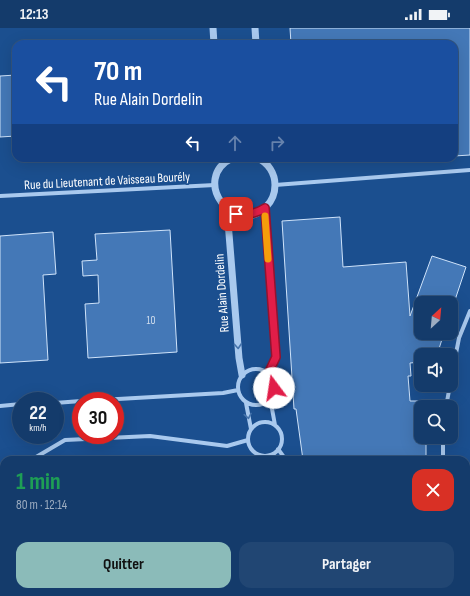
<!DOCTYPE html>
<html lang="fr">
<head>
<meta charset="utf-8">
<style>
  body { margin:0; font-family:"Sofia Sans Condensed",sans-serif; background:#214673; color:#f1f3f6; height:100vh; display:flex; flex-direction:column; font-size:15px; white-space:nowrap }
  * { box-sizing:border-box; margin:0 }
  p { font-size:13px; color:#9dadc1 }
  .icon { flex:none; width:22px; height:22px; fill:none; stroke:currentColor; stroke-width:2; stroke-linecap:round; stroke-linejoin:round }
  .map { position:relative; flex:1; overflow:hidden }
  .side { position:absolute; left:0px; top:428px; width:470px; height:140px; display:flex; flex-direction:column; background:#143b6b; border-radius:12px 12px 0 0; box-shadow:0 4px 16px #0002,0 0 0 1px #33557e }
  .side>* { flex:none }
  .guide { position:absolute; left:12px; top:12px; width:446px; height:122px; border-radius:12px; box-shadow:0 4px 16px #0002,0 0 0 1px #33557e; background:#1a4fa0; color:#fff; overflow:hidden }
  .needle { width:26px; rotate:26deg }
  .controls { position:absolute; left:414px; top:268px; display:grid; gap:8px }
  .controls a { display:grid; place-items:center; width:44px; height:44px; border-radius:8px; background:#143b6b; box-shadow:0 4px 16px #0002,0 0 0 1px #33557e; font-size:20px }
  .speed { position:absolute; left:12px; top:364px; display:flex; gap:8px; font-size:20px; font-weight:700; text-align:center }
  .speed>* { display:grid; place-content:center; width:52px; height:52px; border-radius:50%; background:#143b6b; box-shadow:0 4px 16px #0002,0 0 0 1px #33557e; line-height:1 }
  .speed small { font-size:10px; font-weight:400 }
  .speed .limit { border:6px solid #d22; background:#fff; color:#111 }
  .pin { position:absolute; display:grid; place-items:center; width:34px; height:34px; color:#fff; margin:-17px; border-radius:8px; box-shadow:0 2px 6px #0006 }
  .me { position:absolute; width:44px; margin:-22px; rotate:346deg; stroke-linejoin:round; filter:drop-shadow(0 0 3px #0008) }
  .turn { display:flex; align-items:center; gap:14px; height:84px; padding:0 16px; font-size:18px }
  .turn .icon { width:52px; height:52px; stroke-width:2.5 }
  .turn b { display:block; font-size:28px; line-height:34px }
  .lanes { display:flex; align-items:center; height:38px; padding:0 16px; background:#0003; justify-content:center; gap:20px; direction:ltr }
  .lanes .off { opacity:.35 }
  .round { display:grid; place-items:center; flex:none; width:42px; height:42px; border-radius:12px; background:#214673 }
  .summary { display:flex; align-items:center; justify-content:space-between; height:68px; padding:0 16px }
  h1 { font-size:24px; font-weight:700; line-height:30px; color:#1e9e55 }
  .action { display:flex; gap:8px; margin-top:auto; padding:8px 16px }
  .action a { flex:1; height:46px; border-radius:12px; background:#8bbbb9; color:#111; font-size:16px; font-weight:700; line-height:46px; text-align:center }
  .action a+a { background:#214673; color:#f1f3f6 }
  .status { display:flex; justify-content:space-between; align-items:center; height:28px; padding:0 20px; background:#143b6b; direction:ltr }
  .status svg { height:11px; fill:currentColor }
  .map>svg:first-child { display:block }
</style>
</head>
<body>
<div class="status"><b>12:13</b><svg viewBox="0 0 49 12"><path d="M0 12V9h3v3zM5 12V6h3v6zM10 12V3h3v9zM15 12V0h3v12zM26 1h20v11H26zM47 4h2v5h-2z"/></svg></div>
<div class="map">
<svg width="470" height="568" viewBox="0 0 470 568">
  <rect width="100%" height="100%" fill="#1b4f8f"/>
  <!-- building -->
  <path fill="#4478b7" stroke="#cfe3fa" d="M290 0H470V127L454 128V16H291Z
    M16 47V108L0 109V48Z
    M340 189 343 239 406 234 410 288 432 228 466 239 454 275H421V305H444L437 327H421V334L410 335 411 348H408L410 373H421V409H426V432H303L296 381H294L282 193Z
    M170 202 177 324 88 330 85 276 99 275 98 247 83 248 82 233 97 232 95 206Z
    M53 204 56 246 43 247 48 332 0 335V208Z"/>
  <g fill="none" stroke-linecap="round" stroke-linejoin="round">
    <!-- minor -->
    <path stroke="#a9c9ee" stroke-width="4" d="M275 157 470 142
      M0 168 215 157
      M238 359a18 18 0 1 1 36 0a18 18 0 1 1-36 0Z
      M451 351 459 310 470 283
      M270 370 275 397
      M83 373 223 365 238 362
      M55 375 81 373
      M246 375 251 401
      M0 378 21 376
      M446 379 450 357
      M248 411a17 17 0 1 1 34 0a17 17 0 1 1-34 0Z
      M443 409V432
      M278 421 286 432
      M31 432 65 412 150 408 227 418 248 412
      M255 432 257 426
      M466 556 470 565
      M261 564 262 568
      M297 564V568"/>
    <!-- tertiary -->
    <path stroke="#a9c9ee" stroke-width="7" d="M213 0 214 16
      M255 0 256 16
      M232 130C190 151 234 210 266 179 272 173 275 165 275 157 275 145 268 135 258 130
      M265 180 276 329 268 346
      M227 181 239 330 242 347"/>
  </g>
  <!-- one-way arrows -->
  <defs><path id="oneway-chevron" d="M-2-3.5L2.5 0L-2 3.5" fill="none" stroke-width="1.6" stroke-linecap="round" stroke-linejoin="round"/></defs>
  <g stroke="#4674ac">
    <use href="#oneway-chevron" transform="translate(238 318) rotate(86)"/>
    <use href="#oneway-chevron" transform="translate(248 388) rotate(79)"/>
  </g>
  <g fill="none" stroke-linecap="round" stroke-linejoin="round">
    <defs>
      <path id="route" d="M236 186C248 187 255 186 265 180L276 329 268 346 273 355 274 360"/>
    </defs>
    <!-- route casing -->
    <use href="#route" stroke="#92132f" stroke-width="10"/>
    <!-- route -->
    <use href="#route" stroke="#e11d48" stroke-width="7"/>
    <!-- slow -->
    <path stroke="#f59e0b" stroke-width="7" d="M265 188 268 231"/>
  </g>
  <g text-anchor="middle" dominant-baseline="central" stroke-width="3.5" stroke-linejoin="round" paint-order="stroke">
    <!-- number labels -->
    <g font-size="11" fill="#d0dded">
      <text x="151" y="292">10</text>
    </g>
    <!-- street labels -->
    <g font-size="13" fill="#fff" stroke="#1b4f8f">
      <text transform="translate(107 153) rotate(-3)">Rue du Lieutenant de Vaisseau Bourély</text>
      <text transform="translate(222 265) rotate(-94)">Rue Alain Dordelin</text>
    </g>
  </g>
</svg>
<div class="controls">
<a><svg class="needle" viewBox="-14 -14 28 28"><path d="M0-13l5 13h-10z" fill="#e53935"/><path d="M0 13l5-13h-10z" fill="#9dadc1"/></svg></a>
<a><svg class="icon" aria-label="sound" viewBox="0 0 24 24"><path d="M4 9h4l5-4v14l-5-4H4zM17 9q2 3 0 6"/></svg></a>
<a><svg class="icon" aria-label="search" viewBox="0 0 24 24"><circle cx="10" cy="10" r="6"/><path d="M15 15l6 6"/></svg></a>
</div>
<div class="speed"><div>22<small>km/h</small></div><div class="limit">30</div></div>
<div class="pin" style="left:236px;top:186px;background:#d93025"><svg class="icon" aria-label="arrive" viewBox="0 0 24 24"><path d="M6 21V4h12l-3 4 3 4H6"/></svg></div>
<svg class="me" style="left:274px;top:360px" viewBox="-20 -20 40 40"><circle r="19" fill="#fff"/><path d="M0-13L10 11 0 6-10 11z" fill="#e11d48"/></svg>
<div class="guide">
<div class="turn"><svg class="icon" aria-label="left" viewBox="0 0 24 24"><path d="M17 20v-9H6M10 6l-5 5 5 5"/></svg><div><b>70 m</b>Rue Alain Dordelin</div></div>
<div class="lanes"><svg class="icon" aria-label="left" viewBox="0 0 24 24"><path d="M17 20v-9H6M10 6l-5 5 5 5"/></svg><svg class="icon off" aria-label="ahead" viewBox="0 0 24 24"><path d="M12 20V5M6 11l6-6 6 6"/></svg><svg class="icon off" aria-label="right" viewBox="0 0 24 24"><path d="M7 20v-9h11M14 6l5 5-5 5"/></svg></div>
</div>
<section class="side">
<div class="summary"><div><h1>1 min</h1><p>80 m · 12:14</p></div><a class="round" style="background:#d93025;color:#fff"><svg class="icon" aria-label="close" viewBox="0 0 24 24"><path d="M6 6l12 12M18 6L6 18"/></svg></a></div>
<div class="action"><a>Quitter</a><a>Partager</a></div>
</section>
</div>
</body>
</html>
